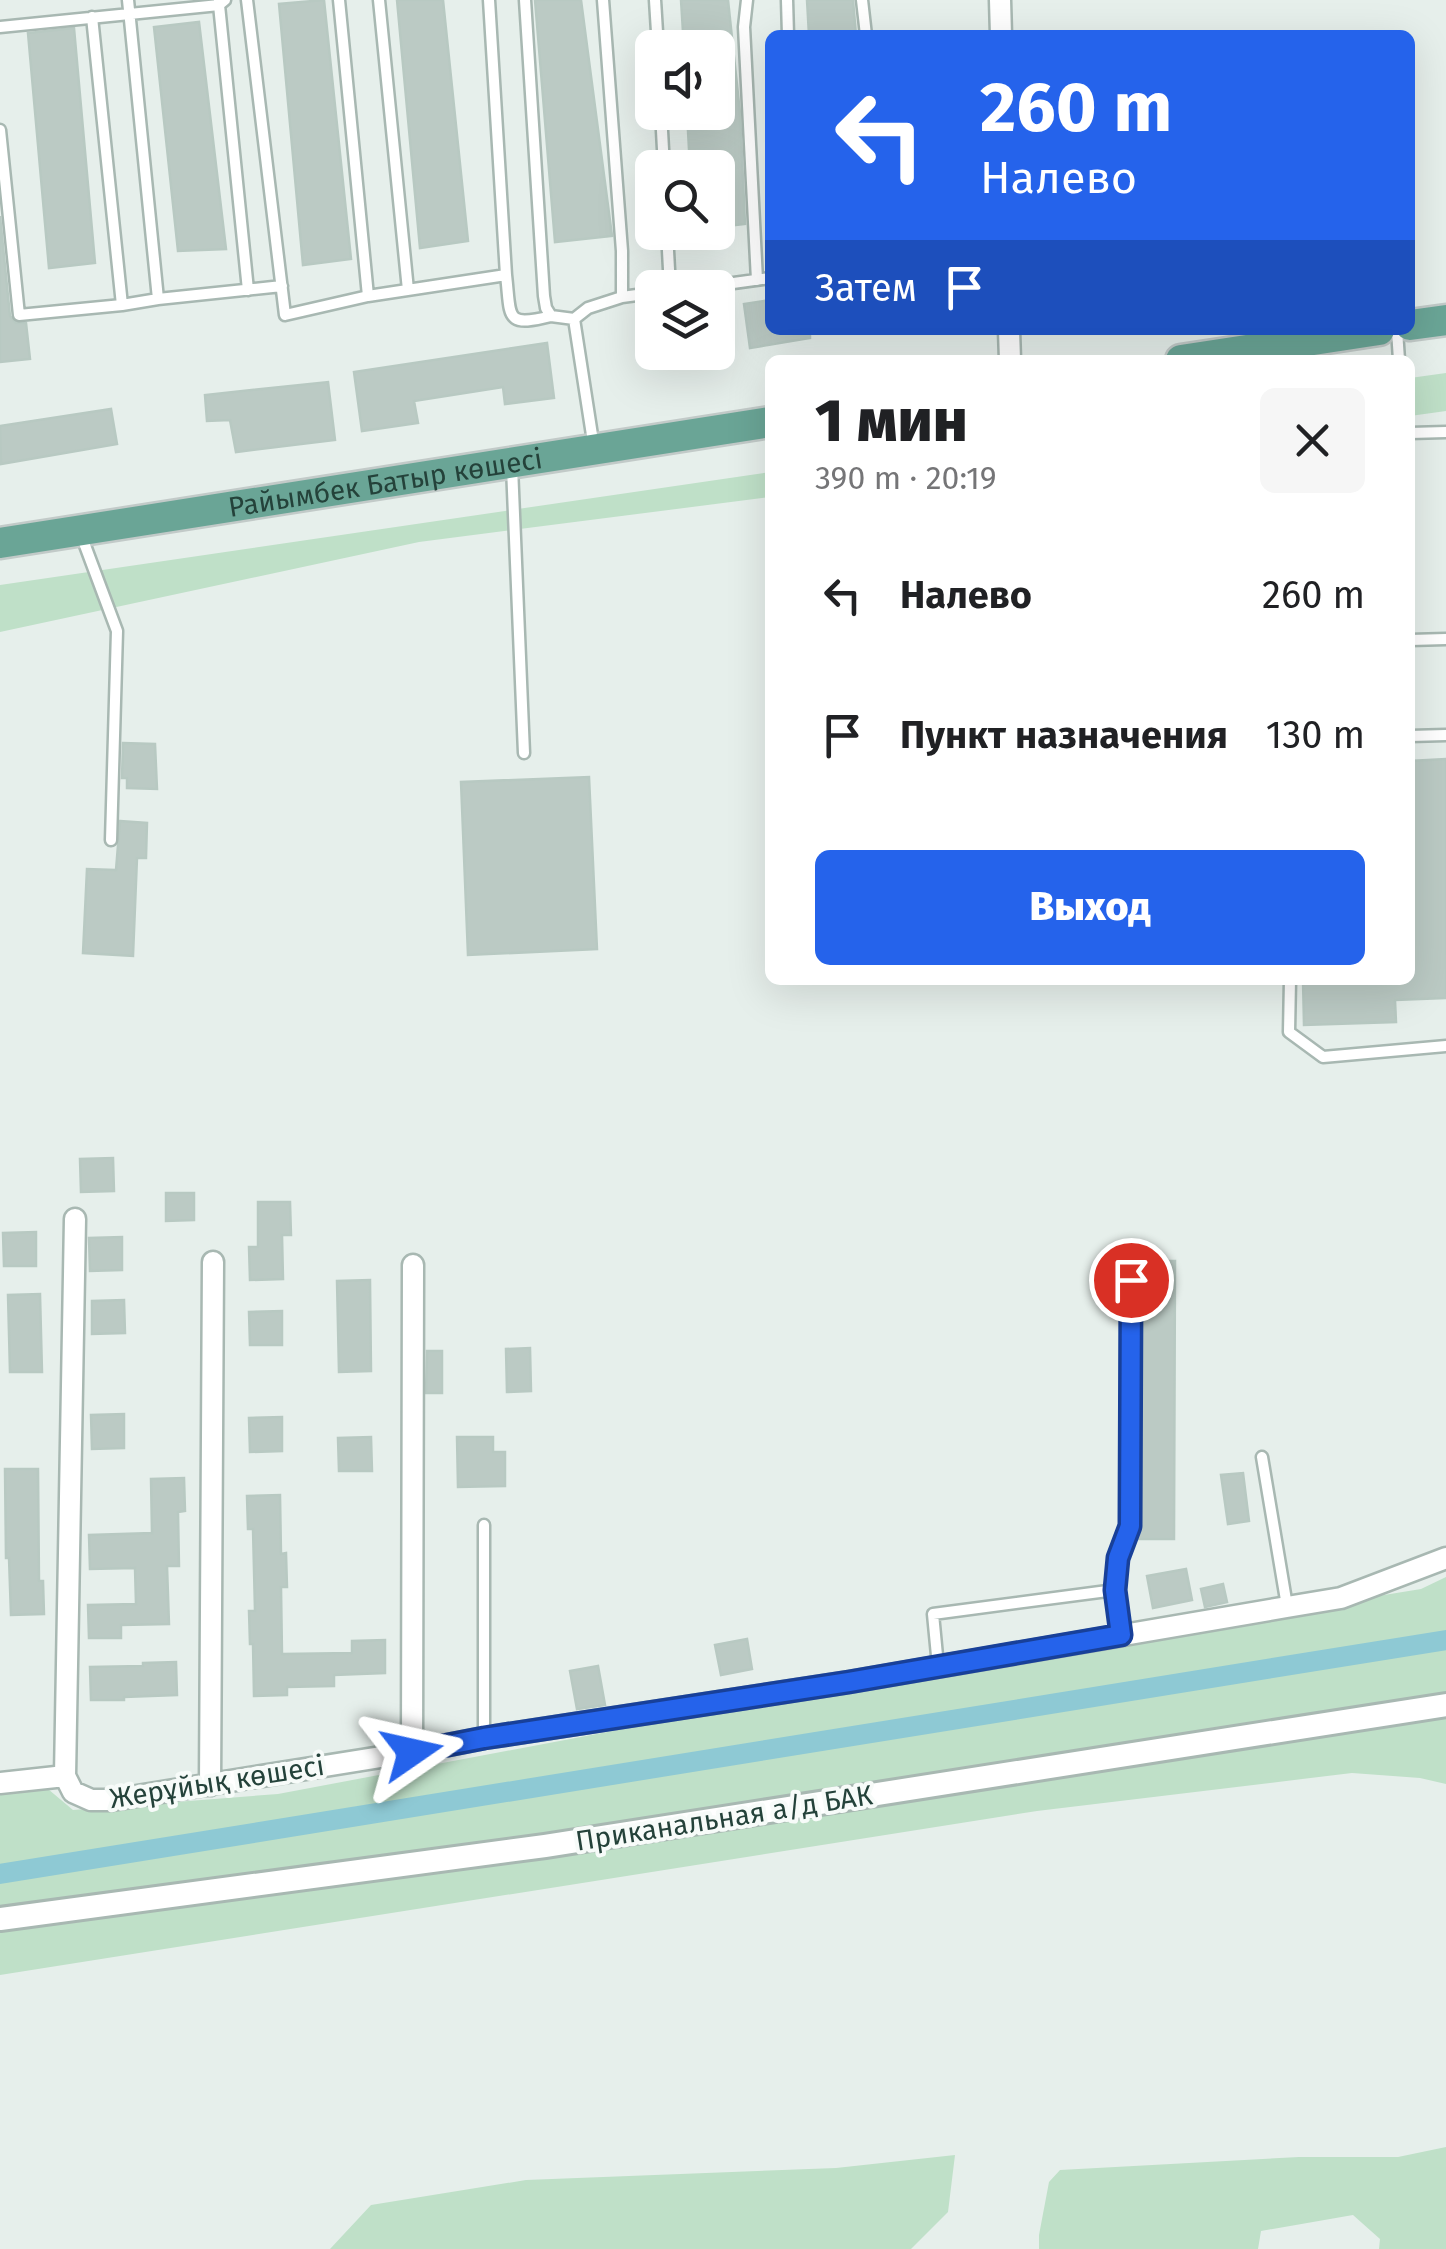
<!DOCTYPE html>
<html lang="ru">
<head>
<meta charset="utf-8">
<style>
  body { margin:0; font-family:"Fira Sans",sans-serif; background:#f6f6f6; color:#202124; height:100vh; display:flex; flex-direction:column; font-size:38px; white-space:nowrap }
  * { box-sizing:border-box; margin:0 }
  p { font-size:32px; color:#757577 }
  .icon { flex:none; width:55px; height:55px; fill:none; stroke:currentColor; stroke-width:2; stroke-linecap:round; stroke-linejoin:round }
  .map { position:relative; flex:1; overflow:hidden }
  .sheet { position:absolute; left:765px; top:355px; width:650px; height:630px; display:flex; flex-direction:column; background:#fff; border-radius:15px; box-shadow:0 10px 40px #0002 }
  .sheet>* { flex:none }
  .guide { position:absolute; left:765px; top:30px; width:650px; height:305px; border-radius:15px; box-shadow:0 10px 40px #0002; background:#2563eb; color:#fff; overflow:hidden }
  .controls { position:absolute; left:635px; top:30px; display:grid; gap:20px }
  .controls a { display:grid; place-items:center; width:100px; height:100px; border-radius:15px; background:#fff; box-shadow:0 10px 40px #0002; font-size:50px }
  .pin { position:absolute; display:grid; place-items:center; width:85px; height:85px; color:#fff; margin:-42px; border:5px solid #fff; border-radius:50%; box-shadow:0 2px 10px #0007 }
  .me { position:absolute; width:110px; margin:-55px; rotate:79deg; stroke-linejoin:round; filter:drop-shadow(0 0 8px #0008) }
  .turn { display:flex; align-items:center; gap:35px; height:210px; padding:0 50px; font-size:45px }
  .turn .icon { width:130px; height:130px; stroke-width:2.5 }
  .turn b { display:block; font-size:70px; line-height:85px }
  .then { display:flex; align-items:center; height:95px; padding:0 50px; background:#0003; gap:20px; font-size:38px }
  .round { display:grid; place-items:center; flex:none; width:105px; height:105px; border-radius:15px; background:#f6f6f6 }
  .summary { display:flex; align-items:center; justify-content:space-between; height:170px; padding:0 50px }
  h1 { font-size:60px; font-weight:800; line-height:75px }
  .action { display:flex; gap:20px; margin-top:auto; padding:20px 50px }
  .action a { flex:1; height:115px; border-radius:15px; background:#2563eb; color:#fff; font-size:40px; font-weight:800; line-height:115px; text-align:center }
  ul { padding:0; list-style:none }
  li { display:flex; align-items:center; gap:30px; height:140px; padding:0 50px }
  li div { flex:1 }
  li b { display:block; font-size:38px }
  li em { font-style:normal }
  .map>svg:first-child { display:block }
</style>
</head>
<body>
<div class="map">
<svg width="1446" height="2249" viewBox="0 0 1446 2249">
  <rect width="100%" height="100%" fill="#e6efeb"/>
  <!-- green -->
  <path fill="#bfe0c8" d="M1446 373V411L1410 416V378Z
    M770 472V497L419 542 0 632V585Z
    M1446 1577V1784L1420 1778 1352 1773 1037 1811 0 1975V1791L42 1784 73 1810 278 1794 639 1726 1292 1610 1421 1589Z
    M1446 2147V2249H1379L1380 2239 1353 2215 1261 2231 1258 2249H1039V2235L1049 2182 1060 2170 1299 2157H1398Z
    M955 2155 948 2212 911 2249H330L371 2205 526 2180 836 2168Z"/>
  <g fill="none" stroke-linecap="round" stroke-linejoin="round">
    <!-- canal -->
    <path stroke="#8ec9d4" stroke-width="20" d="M0 1874 1446 1640"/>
  </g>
  <!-- building -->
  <path fill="#bbcac4" stroke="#b8c9c2" stroke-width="2.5" d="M324 0 351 259 303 265 279 4Z
    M397 0H443L468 241 420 248Z
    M535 0H581L612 236 555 242Z
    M681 0H728L740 113 745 224 718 227V168H690L687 112H718V48H684Z
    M807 0H853L856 35H809Z
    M199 22 226 249 178 251 154 27Z
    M74 28 95 263 49 268 28 33Z
    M0 216 10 316 16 323H26L30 359 0 362Z
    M770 300V330H810V338L750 348 744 304Z
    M547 343 554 398 505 404 503 387 414 401 418 423 362 431 354 372Z
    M328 382 335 440 236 452 230 420 207 421 205 395Z
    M111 409 117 444 1 464 0 426Z
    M123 743 155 744 157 789 127 788V778H122Z
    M1446 759V998L1395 1000 1396 1022 1304 1025 1303 980H1410V761Z
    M589 777 597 949 468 955 461 782Z
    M120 821 147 823 146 858H137L133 956 83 953 87 869 116 870Z
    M113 1158 114 1191 81 1192 80 1159Z
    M166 1193H194V1220L166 1221Z
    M258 1202H290L291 1235H282L283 1279 250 1280 249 1247H258Z
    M36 1232V1266H4L3 1233Z
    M122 1237V1270L90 1271 89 1238Z
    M1139 1261H1175L1174 1539H1138Z
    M370 1280 371 1371 339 1372 337 1281Z
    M40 1294 42 1372H10L8 1295Z
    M124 1300 125 1333 92 1334V1301Z
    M282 1311V1345H250L249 1312Z
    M530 1348 531 1391 507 1392 506 1349Z
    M427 1351H442V1393H426Z
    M124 1414V1448L92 1449 91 1415Z
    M282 1417V1451L250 1452 249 1418Z
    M371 1437 372 1471H339L338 1438Z
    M457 1437H493V1452H505V1486L458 1487Z
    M5 1469H38L39 1581H43L44 1614 11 1615 9 1558H6Z
    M1243 1473 1249 1521 1228 1524 1221 1475Z
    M184 1478 185 1511 178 1512 179 1566H167L169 1624 121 1625V1638H89L88 1605 136 1604 135 1568 90 1569 89 1535 152 1533 151 1479Z
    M280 1495 281 1554 286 1553 287 1587H281L282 1654 352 1653V1641L385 1640V1673L334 1675V1686L287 1687V1695L254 1696 253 1644H250L249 1611H255L253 1529H248L247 1496Z
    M1186 1569 1192 1600 1153 1608 1147 1576Z
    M1223 1584 1227 1602 1205 1607 1201 1589Z
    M747 1639 752 1669 721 1675 715 1645Z
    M176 1662 177 1695 124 1697V1700H91L90 1667 143 1666V1663Z
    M598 1666 605 1705 577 1709 570 1671Z"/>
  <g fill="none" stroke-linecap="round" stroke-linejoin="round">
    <defs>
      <path id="service" d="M128 0 158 299 282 286
        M225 0 219 5 248 290
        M247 0 285 315 368 296 506 275
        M339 0 368 296
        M379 0 408 290
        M489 0 506 275C511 317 504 328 551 316
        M525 0 544 296 546 308 551 316 574 319 594 448
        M655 0 658 48
        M747 0 744 27 757 280
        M787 0 788 35
        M862 0 866 35
        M92 17 122 305 158 299
        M0 27 219 5V1
        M661 112 664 168
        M0 130 19 315 122 305
        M667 232 670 288
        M697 288 770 278
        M622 297 652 293
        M574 319 588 308 622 297V251L603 0
        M1397 330 1399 360
        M1410 433 1446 432
        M512 467 524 753
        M80 532 117 631 111 840
        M1410 640 1446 639
        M1410 736 1446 735
        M1290 980 1289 1032 1323 1057 1446 1046
        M1262 1457 1287 1606
        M484 1525V1737
        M1115 1590 1118 1558 1131 1526V1279
        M938 1666 933 1614 1115 1590 1121 1635"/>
      <path id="minor" d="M1000 0 1001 35
        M1009 330 1010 360
        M412 1752 413 1265
        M65 1776 75 1219
        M0 1783 65 1776 73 1792 91 1800H112L412 1752 484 1738 849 1682 1287 1607 1341 1598 1446 1558
        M210 1785 213 1262"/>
      <path id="tertiary" d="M0 1919 545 1846 1446 1705"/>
      <g id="primary">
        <path d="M1410 325 1446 320"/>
        <path d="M1181 360 1379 330"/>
        <path id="s1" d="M0 543 770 422"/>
      </g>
    </defs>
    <!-- service casing -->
    <use href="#service" stroke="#a8b8b2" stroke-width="15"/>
    <!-- minor casing -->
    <use href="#minor" stroke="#a8b8b2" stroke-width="25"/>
    <!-- tertiary casing -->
    <use href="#tertiary" stroke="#a8b8b2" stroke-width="28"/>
    <!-- primary casing -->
    <use href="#primary" stroke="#c2cac8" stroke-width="35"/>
    <!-- service -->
    <use href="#service" stroke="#fff" stroke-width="10"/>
    <!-- minor -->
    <use href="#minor" stroke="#fff" stroke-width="20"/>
    <!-- tertiary -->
    <use href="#tertiary" stroke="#fff" stroke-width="22"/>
    <!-- primary -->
    <use href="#primary" stroke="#6aa596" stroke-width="30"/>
  </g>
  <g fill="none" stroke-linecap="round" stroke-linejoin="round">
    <defs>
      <path id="route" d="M412 1752 484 1738 849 1682 1121 1635 1115 1590 1118 1558 1130 1526 1131 1280"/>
    </defs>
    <!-- route casing -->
    <use href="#route" stroke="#184099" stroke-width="25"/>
    <!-- route -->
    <use href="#route" stroke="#2563eb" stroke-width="18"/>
  </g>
  <g text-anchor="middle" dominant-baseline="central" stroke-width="8" stroke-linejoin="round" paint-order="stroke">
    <!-- street labels -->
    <g font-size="28" fill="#24423a" stroke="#f7fbf9">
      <text stroke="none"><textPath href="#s1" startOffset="390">Райымбек Батыр көшесі</textPath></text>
      <text transform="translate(217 1782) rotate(-9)">Жерұйық көшесі</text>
      <text transform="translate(724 1818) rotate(-9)">Приканальная а/д БАК</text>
    </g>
  </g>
</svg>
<div class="controls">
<a><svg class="icon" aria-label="sound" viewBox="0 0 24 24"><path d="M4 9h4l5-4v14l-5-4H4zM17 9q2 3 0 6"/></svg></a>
<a><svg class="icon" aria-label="search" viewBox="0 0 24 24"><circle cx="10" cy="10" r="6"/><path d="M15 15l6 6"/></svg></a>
<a><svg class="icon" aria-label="layers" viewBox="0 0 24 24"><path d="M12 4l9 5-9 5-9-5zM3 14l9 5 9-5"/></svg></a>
</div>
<div class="pin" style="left:1131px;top:1280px;background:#d93025"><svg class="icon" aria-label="arrive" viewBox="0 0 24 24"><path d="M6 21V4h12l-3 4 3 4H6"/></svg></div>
<svg class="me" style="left:412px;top:1752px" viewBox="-20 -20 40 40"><path d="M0-17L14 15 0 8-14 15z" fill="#2563eb" stroke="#fff" stroke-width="4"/></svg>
<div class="guide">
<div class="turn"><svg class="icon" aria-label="left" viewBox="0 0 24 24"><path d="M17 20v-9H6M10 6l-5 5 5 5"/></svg><div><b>260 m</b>Налево</div></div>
<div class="then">Затем<svg class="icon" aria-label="arrive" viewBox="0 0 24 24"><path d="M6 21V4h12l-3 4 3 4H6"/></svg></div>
</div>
<section class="sheet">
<div class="summary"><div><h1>1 мин</h1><p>390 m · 20:19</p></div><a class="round"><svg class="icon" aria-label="close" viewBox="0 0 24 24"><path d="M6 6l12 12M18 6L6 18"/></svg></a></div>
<ul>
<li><svg class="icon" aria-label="left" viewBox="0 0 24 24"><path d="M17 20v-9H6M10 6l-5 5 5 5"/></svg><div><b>Налево</b></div><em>260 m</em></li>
<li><svg class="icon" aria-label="arrive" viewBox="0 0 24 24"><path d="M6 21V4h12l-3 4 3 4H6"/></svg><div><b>Пункт назначения</b></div><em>130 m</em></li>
</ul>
<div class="action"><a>Выход</a></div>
</section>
</div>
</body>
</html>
